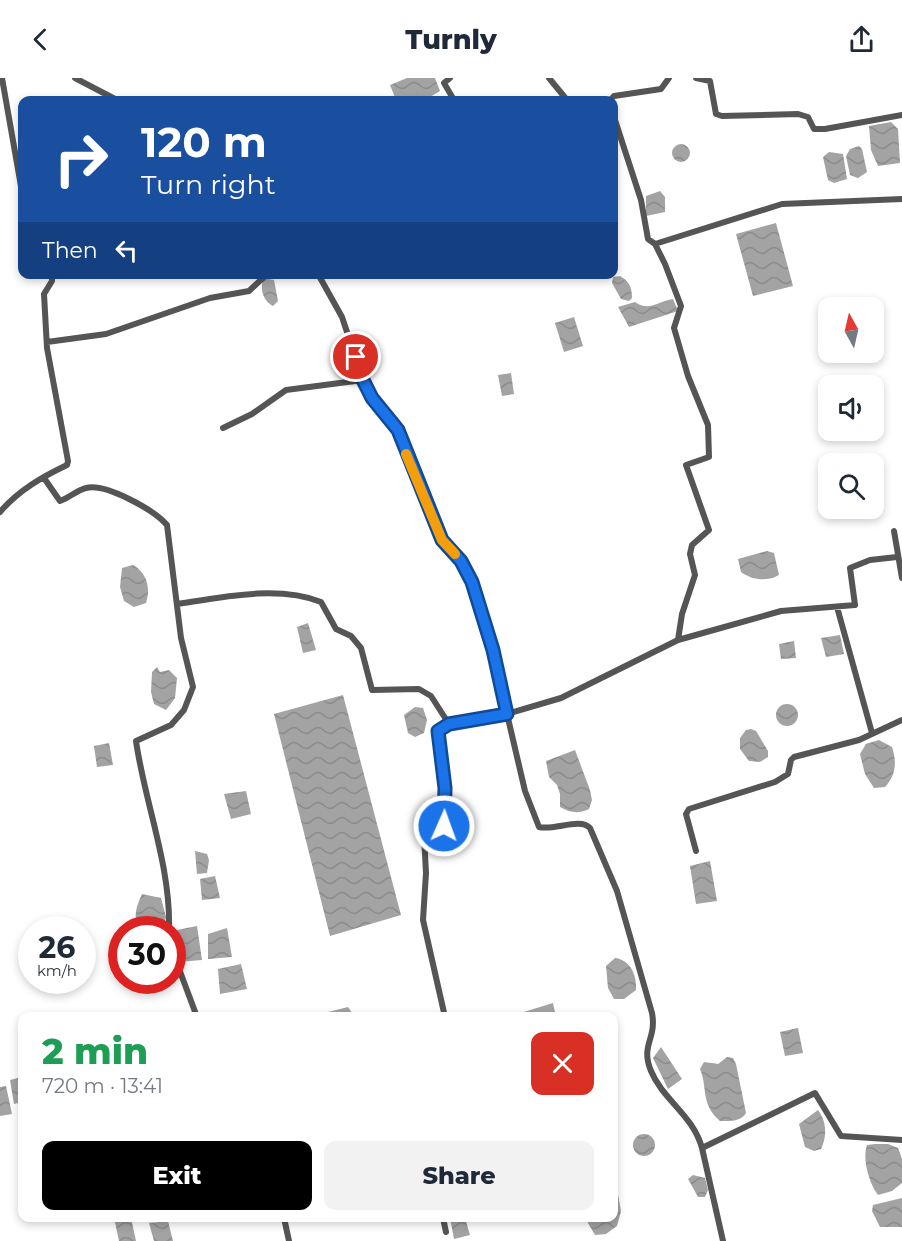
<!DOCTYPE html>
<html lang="en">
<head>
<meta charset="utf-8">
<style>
  body { margin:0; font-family:Montserrat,sans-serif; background:#f2f2f3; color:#1f2937; height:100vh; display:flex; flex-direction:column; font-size:22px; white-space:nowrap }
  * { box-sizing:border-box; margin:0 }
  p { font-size:20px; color:#747a83 }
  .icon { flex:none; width:33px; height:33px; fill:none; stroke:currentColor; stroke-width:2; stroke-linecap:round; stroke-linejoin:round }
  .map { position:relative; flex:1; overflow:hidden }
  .details { position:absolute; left:18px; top:934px; width:600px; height:210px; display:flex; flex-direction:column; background:#fff; border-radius:12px; box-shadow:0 3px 9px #0003 }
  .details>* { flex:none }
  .hud { position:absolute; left:18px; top:18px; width:600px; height:183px; border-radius:12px; box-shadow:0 3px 9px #0003; background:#1a4fa0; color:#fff; overflow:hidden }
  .needle { width:39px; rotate:352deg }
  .fabs { position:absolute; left:818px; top:219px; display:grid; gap:12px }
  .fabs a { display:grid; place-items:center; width:66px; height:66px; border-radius:12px; background:#fff; box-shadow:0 3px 9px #0003; font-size:30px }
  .speed { position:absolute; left:18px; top:838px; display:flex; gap:12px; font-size:30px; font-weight:700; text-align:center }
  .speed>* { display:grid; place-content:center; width:78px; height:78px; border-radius:50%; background:#fff; box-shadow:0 3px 9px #0003; line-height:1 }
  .speed small { font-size:15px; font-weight:400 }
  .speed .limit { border:9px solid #d22; background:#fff; color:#111 }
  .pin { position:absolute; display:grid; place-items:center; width:51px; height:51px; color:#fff; margin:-26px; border:3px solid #fff; border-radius:50%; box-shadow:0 2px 6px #0007 }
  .me { position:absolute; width:66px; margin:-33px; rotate:2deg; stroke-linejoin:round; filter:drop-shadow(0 0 4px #0008) }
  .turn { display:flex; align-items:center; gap:21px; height:126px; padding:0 24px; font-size:27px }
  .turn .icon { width:78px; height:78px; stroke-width:2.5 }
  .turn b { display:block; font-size:42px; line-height:51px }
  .then { display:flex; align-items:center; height:57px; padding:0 24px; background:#0003; gap:12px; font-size:22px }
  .round { display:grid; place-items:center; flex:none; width:63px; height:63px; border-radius:12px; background:#f2f2f3 }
  .head { display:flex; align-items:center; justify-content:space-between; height:102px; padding:0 24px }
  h1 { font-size:36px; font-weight:800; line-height:45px; color:#1e9e55 }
  .button { display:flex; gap:12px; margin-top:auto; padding:12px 24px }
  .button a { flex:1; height:69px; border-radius:12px; background:#000; color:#fff; font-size:24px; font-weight:800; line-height:69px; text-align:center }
  .button a+a { background:#f2f2f3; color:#1f2937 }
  header { display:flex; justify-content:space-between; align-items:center; height:78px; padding:0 24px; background:#fff; font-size:27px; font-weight:800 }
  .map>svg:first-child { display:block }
</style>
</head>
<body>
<header><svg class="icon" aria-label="back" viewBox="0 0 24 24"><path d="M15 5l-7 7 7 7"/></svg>Turnly<svg class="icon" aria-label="share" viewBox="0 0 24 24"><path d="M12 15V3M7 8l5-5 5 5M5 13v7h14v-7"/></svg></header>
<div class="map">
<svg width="902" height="1163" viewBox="0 0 902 1163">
  <defs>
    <pattern id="water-waves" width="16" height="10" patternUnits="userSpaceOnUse" patternTransform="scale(1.5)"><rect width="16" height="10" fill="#a3a3a3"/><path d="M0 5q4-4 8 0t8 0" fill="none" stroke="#8b8b8b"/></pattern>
  </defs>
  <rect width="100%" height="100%" fill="#fff"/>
  <!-- water -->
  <path fill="url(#water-waves)" d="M407 0H435L440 13 425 22H396L390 7Z
    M891 44 898 51 900 85 878 88 871 72 869 48Z
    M672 75a9 9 0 1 1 18 0a9 9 0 1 1-18 0Z
    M859 68 862 71 867 94 858 100 850 97 846 78 850 71Z
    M829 74 843 76 847 101 834 105 828 102 823 79Z
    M660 113 665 119V134L646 138V118Z
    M776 145 793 208 753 218 736 156Z
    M620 198C629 203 632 209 632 220L629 223 621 221 612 205 613 199Z
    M264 200 274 202 278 223 273 228C263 223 259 210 264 200Z
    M673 221 678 233 629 249 618 229 635 224C649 234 659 223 673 221Z
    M574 239 583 268 564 274 555 245Z
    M511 295 514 316 502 318 498 297Z
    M767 473 774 475 779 497C766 504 752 502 741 494L738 481Z
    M133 487C147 495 151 510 146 525L134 529 124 523 120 509 122 490Z
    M308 545 316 572 303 575 297 549Z
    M840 557 844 576 826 579 821 560Z
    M794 563 796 580 781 581 779 566Z
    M157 589 160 594 169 592 177 600 175 620 166 632 154 626 151 614 152 594Z
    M343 617 401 837 330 858 274 636Z
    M776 637a11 11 0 1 1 22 0a11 11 0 1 1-22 0Z
    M415 629 423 630 427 642 424 655 415 659 408 655 404 637Z
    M751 651 756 653 768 673V679L760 684 749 683 740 671V660L746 652Z
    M879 662 892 669C897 684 896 697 885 709L874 710 865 696 860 676 866 666Z
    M109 665 113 687 97 689 94 668Z
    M575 672 590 712 592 722 589 731C578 736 571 735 560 729V716L557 707 549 699 546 683Z
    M246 713 251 736 231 741 224 716Z
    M195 773 207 776 209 782 207 795 197 796Z
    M710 783 717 823 696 826 690 788Z
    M215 798 220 820 202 822 200 801Z
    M142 816 161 820 166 839 163 852H139C133 839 136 829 142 816Z
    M197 848 202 882 178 884 172 853Z
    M227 850 232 879 208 881V856Z
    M615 880C631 882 637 898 636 912L624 921H614L608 910 606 888Z
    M241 886 247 911 220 916 218 891Z
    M553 925 556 939H507Z
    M348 929 355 939H323L324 935Z
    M798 950 803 975 785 978 780 954Z
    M661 969 682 1001 668 1011 653 980Z
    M727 979 733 980 736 986 746 1035C741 1044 729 1043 720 1043 700 1025 708 1010 700 991L704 984 718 986Z
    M22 999V1024L14 1026 10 1002Z
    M6 1008 12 1036 0 1038V1009Z
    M818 1032C827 1044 827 1058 821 1071L814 1073 805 1069 799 1046Z
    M633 1067a11 11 0 1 1 22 0a11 11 0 1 1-22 0Z
    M875 1066H888L898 1070 902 1081V1105L892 1113 878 1117C869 1105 862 1081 867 1067Z
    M614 1094 621 1133 617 1148 606 1156 595 1157 585 1140H614Z
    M693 1097 705 1100 708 1112 705 1119H698L688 1101Z
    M902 1120V1149H880L872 1133 873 1127Z
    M114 1140H131L136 1163H119Z
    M450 1140H465L470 1157 454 1161Z
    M168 1143 173 1163H154L149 1145Z"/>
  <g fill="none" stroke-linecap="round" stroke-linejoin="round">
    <!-- minor -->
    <path stroke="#555" stroke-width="6" d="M2 0 22 114
      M75 0 117 22
      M450 0 444 5 454 22
      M549 0 567 22
      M696 0 710 3 716 36 722 38 798 36 808 39 814 51H825L902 37
      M610 22 614 18 661 11 669 0
      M614 39 641 122 648 161 655 166 665 186 681 228 674 250 688 298 708 347 709 379 686 387 709 452 692 467 690 476 695 497 682 536 678 562
      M655 166 782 126 902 121
      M318 196 342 239 363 302 372 320 398 352 443 462 461 483 473 504 493 572 507 636 561 620 678 562 781 533 855 527 850 490 870 482 897 479
      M47 264 106 256 210 220 249 213 267 196
      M223 350 252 336 286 312 363 302
      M44 400 60 423C69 420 77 412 86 410 106 405 154 432 167 447L181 560 193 609 184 632 171 647 136 663C145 726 171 788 169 852
      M0 434C19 412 42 399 67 387L68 383 47 270 44 216 52 203V196
      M894 453 902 500
      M178 526C222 519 278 507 321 524L336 551 351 558 361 570 372 612 419 611 431 618 449 646
      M837 529 872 655
      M696 773 686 736 689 731 775 704 788 696 791 682 794 679 859 662 902 642
      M172 872 197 939
      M445 939 423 842 426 795 424 758 444 749 445 710 438 653 449 646 507 636 525 713 539 749C554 753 580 739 590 750L617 813 652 935C657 961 640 967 651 993 663 1022 693 1037 702 1070
      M284 1140 289 1163
      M443 1140 446 1154
      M723 1163 702 1070 815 1015 841 1058 902 1062"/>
  </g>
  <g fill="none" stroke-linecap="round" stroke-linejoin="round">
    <defs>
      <path id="route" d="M356 279 363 302 372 320 398 352 442 462 461 483 472 504 493 572 507 636 449 646 438 653 445 710 444 748"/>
    </defs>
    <!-- route casing -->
    <use href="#route" stroke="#114b97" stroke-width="15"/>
    <!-- route -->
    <use href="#route" stroke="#1a73e8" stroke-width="10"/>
    <!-- slow -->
    <path stroke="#f59e0b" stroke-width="10" d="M406 376 442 462 455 476"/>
  </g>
</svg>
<div class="fabs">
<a><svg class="needle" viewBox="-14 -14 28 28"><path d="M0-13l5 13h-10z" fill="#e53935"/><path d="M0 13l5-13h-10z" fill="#747a83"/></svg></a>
<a><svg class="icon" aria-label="sound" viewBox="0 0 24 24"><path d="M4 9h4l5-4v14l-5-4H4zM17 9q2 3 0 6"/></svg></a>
<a><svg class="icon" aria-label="search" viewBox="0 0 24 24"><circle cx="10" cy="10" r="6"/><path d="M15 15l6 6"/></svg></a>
</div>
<div class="speed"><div>26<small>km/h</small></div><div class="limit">30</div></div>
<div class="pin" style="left:356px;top:279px;background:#d93025"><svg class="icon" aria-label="arrive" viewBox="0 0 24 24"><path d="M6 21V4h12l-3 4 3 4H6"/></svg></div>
<svg class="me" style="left:444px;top:748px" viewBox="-20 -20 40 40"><circle r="17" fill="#1a73e8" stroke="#fff" stroke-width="3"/><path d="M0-11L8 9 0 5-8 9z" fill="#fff"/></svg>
<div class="hud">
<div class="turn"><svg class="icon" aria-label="right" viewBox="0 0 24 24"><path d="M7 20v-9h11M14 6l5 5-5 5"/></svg><div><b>120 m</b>Turn right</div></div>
<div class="then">Then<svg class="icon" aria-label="left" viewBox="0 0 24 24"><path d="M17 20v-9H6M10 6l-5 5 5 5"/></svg></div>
</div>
<section class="details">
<div class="head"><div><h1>2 min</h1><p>720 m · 13:41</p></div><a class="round" style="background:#d93025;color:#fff"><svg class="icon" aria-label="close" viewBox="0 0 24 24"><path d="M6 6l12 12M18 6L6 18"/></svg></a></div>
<div class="button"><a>Exit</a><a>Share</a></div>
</section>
</div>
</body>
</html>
